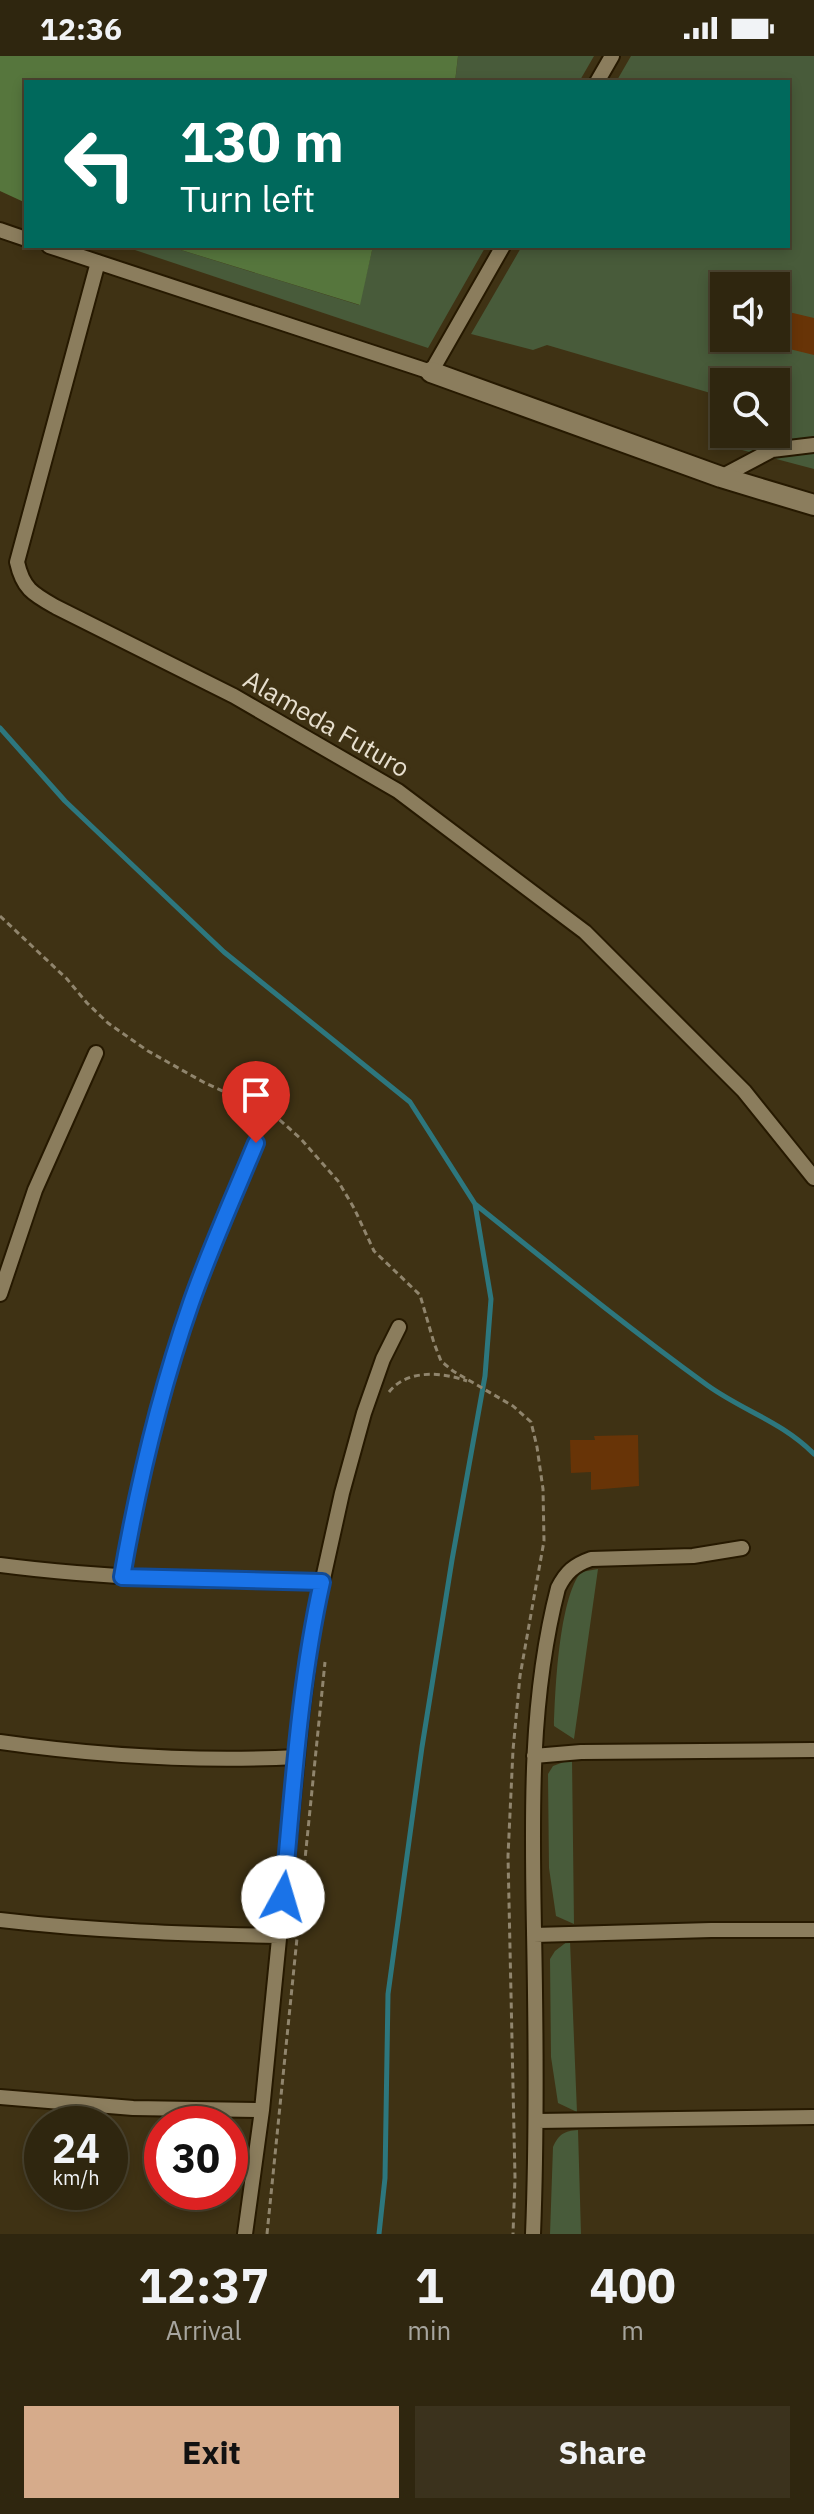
<!DOCTYPE html>
<html lang="en">
<head>
<meta charset="utf-8">
<style>
  body { margin:0; font-family:"IBM Plex Sans",sans-serif; background:#3b321d; color:#f1f3f6; height:100vh; display:flex; flex-direction:column; font-size:30px; white-space:nowrap }
  * { box-sizing:border-box; margin:0 }
  p { font-size:26px; color:#a7a59e }
  .icon { flex:none; width:44px; height:44px; fill:none; stroke:currentColor; stroke-width:2; stroke-linecap:round; stroke-linejoin:round }
  .map { position:relative; height:2178px; overflow:hidden }
  .sheet { display:flex; flex-direction:column; background:#2f260f; flex:1 }
  .sheet>* { flex:none }
  .guide { position:absolute; left:24px; top:24px; width:766px; height:168px; border-radius:0px; box-shadow:0 4px 12px #0003,0 0 0 2px #4a432f; background:#00695c; color:#fff; overflow:hidden }
  .fabs { position:absolute; left:710px; top:216px; display:grid; gap:16px }
  .fabs a { display:grid; place-items:center; width:80px; height:80px; border-radius:0px; background:#2f260f; box-shadow:0 4px 12px #0003,0 0 0 2px #4a432f; font-size:40px }
  .speed { position:absolute; left:24px; top:2050px; display:flex; gap:16px; font-size:40px; font-weight:700; text-align:center }
  .speed>* { display:grid; place-content:center; width:104px; height:104px; border-radius:50%; background:#2f260f; box-shadow:0 4px 12px #0003,0 0 0 2px #4a432f; line-height:1 }
  .speed small { font-size:20px; font-weight:400 }
  .speed .limit { border:12px solid #d22; background:#fff; color:#111 }
  .pin { position:absolute; display:grid; place-items:center; width:68px; height:68px; color:#fff; margin:-82px -34px; border-radius:50% 50% 50% 0; rotate:-45deg; box-shadow:0 0 8px #0007 }
  .pin .icon { rotate:45deg }
  .me { position:absolute; width:88px; margin:-44px; rotate:6deg; stroke-linejoin:round; filter:drop-shadow(0 0 6px #0008) }
  .turn { display:flex; align-items:center; gap:28px; height:168px; padding:0 24px; font-size:36px }
  .turn .icon { width:104px; height:104px; stroke-width:2.5 }
  .turn b { display:block; font-size:56px; line-height:68px }
  .eta { display:flex; justify-content:space-evenly; align-items:center; height:136px; text-align:center }
  .eta b { font-size:48px; font-weight:700; line-height:56px }
  .action { display:flex; gap:16px; margin-top:auto; padding:16px 24px }
  .action a { flex:1; height:92px; border-radius:0px; background:#d6ab8b; color:#111; font-size:32px; font-weight:700; line-height:92px; text-align:center }
  .action a+a { background:#3b321d; color:#f1f3f6 }
  .status { display:flex; justify-content:space-between; align-items:center; height:56px; padding:0 40px; background:#2f260f; direction:ltr }
  .status svg { height:22px; fill:currentColor }
  .map>svg:first-child { display:block }
</style>
</head>
<body>
<div class="status"><b>12:36</b><svg viewBox="0 0 49 12"><path d="M0 12V9h3v3zM5 12V6h3v6zM10 12V3h3v9zM15 12V0h3v12zM26 1h20v11H26zM47 4h2v5h-2z"/></svg></div>
<div class="map">
<svg width="814" height="2178" viewBox="0 0 814 2178">
  <rect width="100%" height="100%" fill="#3f3214"/>
  <!-- green -->
  <path fill="#485b3a" fill-rule="evenodd" d="M458 0H594L579 26H455Z
    M631 0H814V413L742 394 747 378H776V326H724V341L547 289 533 294 471 278 522 190H788V26H616ZM724 230H776V282H724Z
    M123 190H168L359 249 373 190H486L428 292Z
    M598 1513 574 1683 554 1670C555 1635 559 1543 581 1516Z
    M572 1703 574 1868 556 1860 549 1812 548 1718 553 1710Z
    M568 1885H570L577 2056 558 2047 551 2001 550 1903 555 1895Z
    M578 2074 581 2178H550L553 2091C559 2078 564 2075 578 2074Z"/>
  <!-- forest -->
  <path fill="#56763d" d="M0 0H458L455 26H26V147L0 135Z
    M168 190H373L360 249Z"/>
  <g fill="none" stroke-linecap="round" stroke-linejoin="round">
    <!-- stream -->
    <path stroke="#2d777e" stroke-width="5" d="M0 672 65 745 224 896 410 1046 475 1148 491 1243 485 1320 452 1504 422 1691 388 1938 385 2122 379 2178
      M475 1148C551 1209 627 1271 707 1329 743 1355 781 1365 814 1398"/>
  </g>
  <!-- building -->
  <path fill="#683407" d="M776 253 814 262V299L765 287 764 294 730 286 731 282H776Z
    M638 1379 639 1430 591 1434V1416L571 1417 570 1384H595L594 1380Z"/>
  <g fill="none" stroke-linecap="round" stroke-linejoin="round">
    <defs>
      <path id="street" d="M597 26 612 0
        M0 174 26 183
        M49 190 431 316 503 190
        M98 206 17 506C23 533 33 538 56 551L234 640 398 735 585 876 744 1035 814 1122
        M721 421 772 394 814 389
        M0 1238 35 1134 96 997
        M0 1509C107 1523 215 1525 322 1526
        M122 1521C138 1428 160 1336 191 1247 210 1193 234 1140 256 1087
        M0 1686C98 1700 198 1706 297 1701
        M534 1700 581 1696 813 1694
        M0 1864C93 1875 186 1878 279 1880
        M534 1879 711 1874H814
        M0 2041 133 2052 262 2054
        M537 2065 814 2061
        M245 2178 262 2054 301 1661 313 1568 342 1437 364 1357 383 1303 399 1271
        M533 2178C537 2077 536 1976 534 1875 532 1761 529 1644 558 1532 566 1516 574 1509 591 1503L693 1500 742 1492"/>
      <path id="secondary" d="M431 316 721 421 814 449"/>
    </defs>
    <!-- street casing -->
    <use href="#street" stroke="#261900" stroke-width="18"/>
    <!-- secondary casing -->
    <use href="#secondary" stroke="#261900" stroke-width="24"/>
    <!-- path -->
    <path stroke="#90856d" stroke-width="3" stroke-dasharray="6 4" stroke-linecap="butt" d="M0 860 67 923 87 947 108 967 148 995 205 1027 272 1057 301 1083 338 1125 354 1152 374 1195 420 1239 434 1287 441 1305 453 1315 513 1350 531 1366 537 1391 543 1433 544 1485 520 1620 513 1694 508 1800 515 2122 513 2178
      M389 1336C407 1313 442 1316 467 1325
      M267 2178 325 1606"/>
    <!-- street -->
    <use href="#street" stroke="#8b7d5d" stroke-width="14"/>
    <!-- secondary -->
    <use href="#secondary" stroke="#8b7d5d" stroke-width="20"/>
  </g>
  <g fill="none" stroke-linecap="round" stroke-linejoin="round">
    <defs>
      <path id="route" d="M256 1087C234 1140 210 1193 191 1247 160 1336 138 1428 122 1521L322 1526C299 1629 293 1736 283 1841"/>
    </defs>
    <!-- route casing -->
    <use href="#route" stroke="#114b97" stroke-width="20"/>
    <!-- route -->
    <use href="#route" stroke="#1a73e8" stroke-width="14"/>
  </g>
  <g text-anchor="middle" dominant-baseline="central" stroke-width="8" stroke-linejoin="round" paint-order="stroke">
    <!-- street labels -->
    <g font-size="26" fill="#e7dfce" stroke="#3f3214">
      <text transform="translate(327 667) rotate(30)">Alameda Futuro</text>
    </g>
  </g>
</svg>
<div class="fabs">
<a><svg class="icon" aria-label="sound" viewBox="0 0 24 24"><path d="M4 9h4l5-4v14l-5-4H4zM17 9q2 3 0 6"/></svg></a>
<a><svg class="icon" aria-label="search" viewBox="0 0 24 24"><circle cx="10" cy="10" r="6"/><path d="M15 15l6 6"/></svg></a>
</div>
<div class="speed"><div>24<small>km/h</small></div><div class="limit">30</div></div>
<div class="pin" style="left:256px;top:1087px;background:#d93025"><svg class="icon" aria-label="arrive" viewBox="0 0 24 24"><path d="M6 21V4h12l-3 4 3 4H6"/></svg></div>
<svg class="me" style="left:283px;top:1841px" viewBox="-20 -20 40 40"><circle r="19" fill="#fff"/><path d="M0-13L10 11 0 6-10 11z" fill="#1a73e8"/></svg>
<div class="guide">
<div class="turn"><svg class="icon" aria-label="left" viewBox="0 0 24 24"><path d="M17 20v-9H6M10 6l-5 5 5 5"/></svg><div><b>130 m</b>Turn left</div></div>
</div>
</div>
<section class="sheet">
<div class="eta">
<div><b>12:37</b><p>Arrival</p></div>
<div><b>1</b><p>min</p></div>
<div><b>400</b><p>m</p></div>
</div>
<div class="action"><a>Exit</a><a>Share</a></div>
</section>
</body>
</html>
